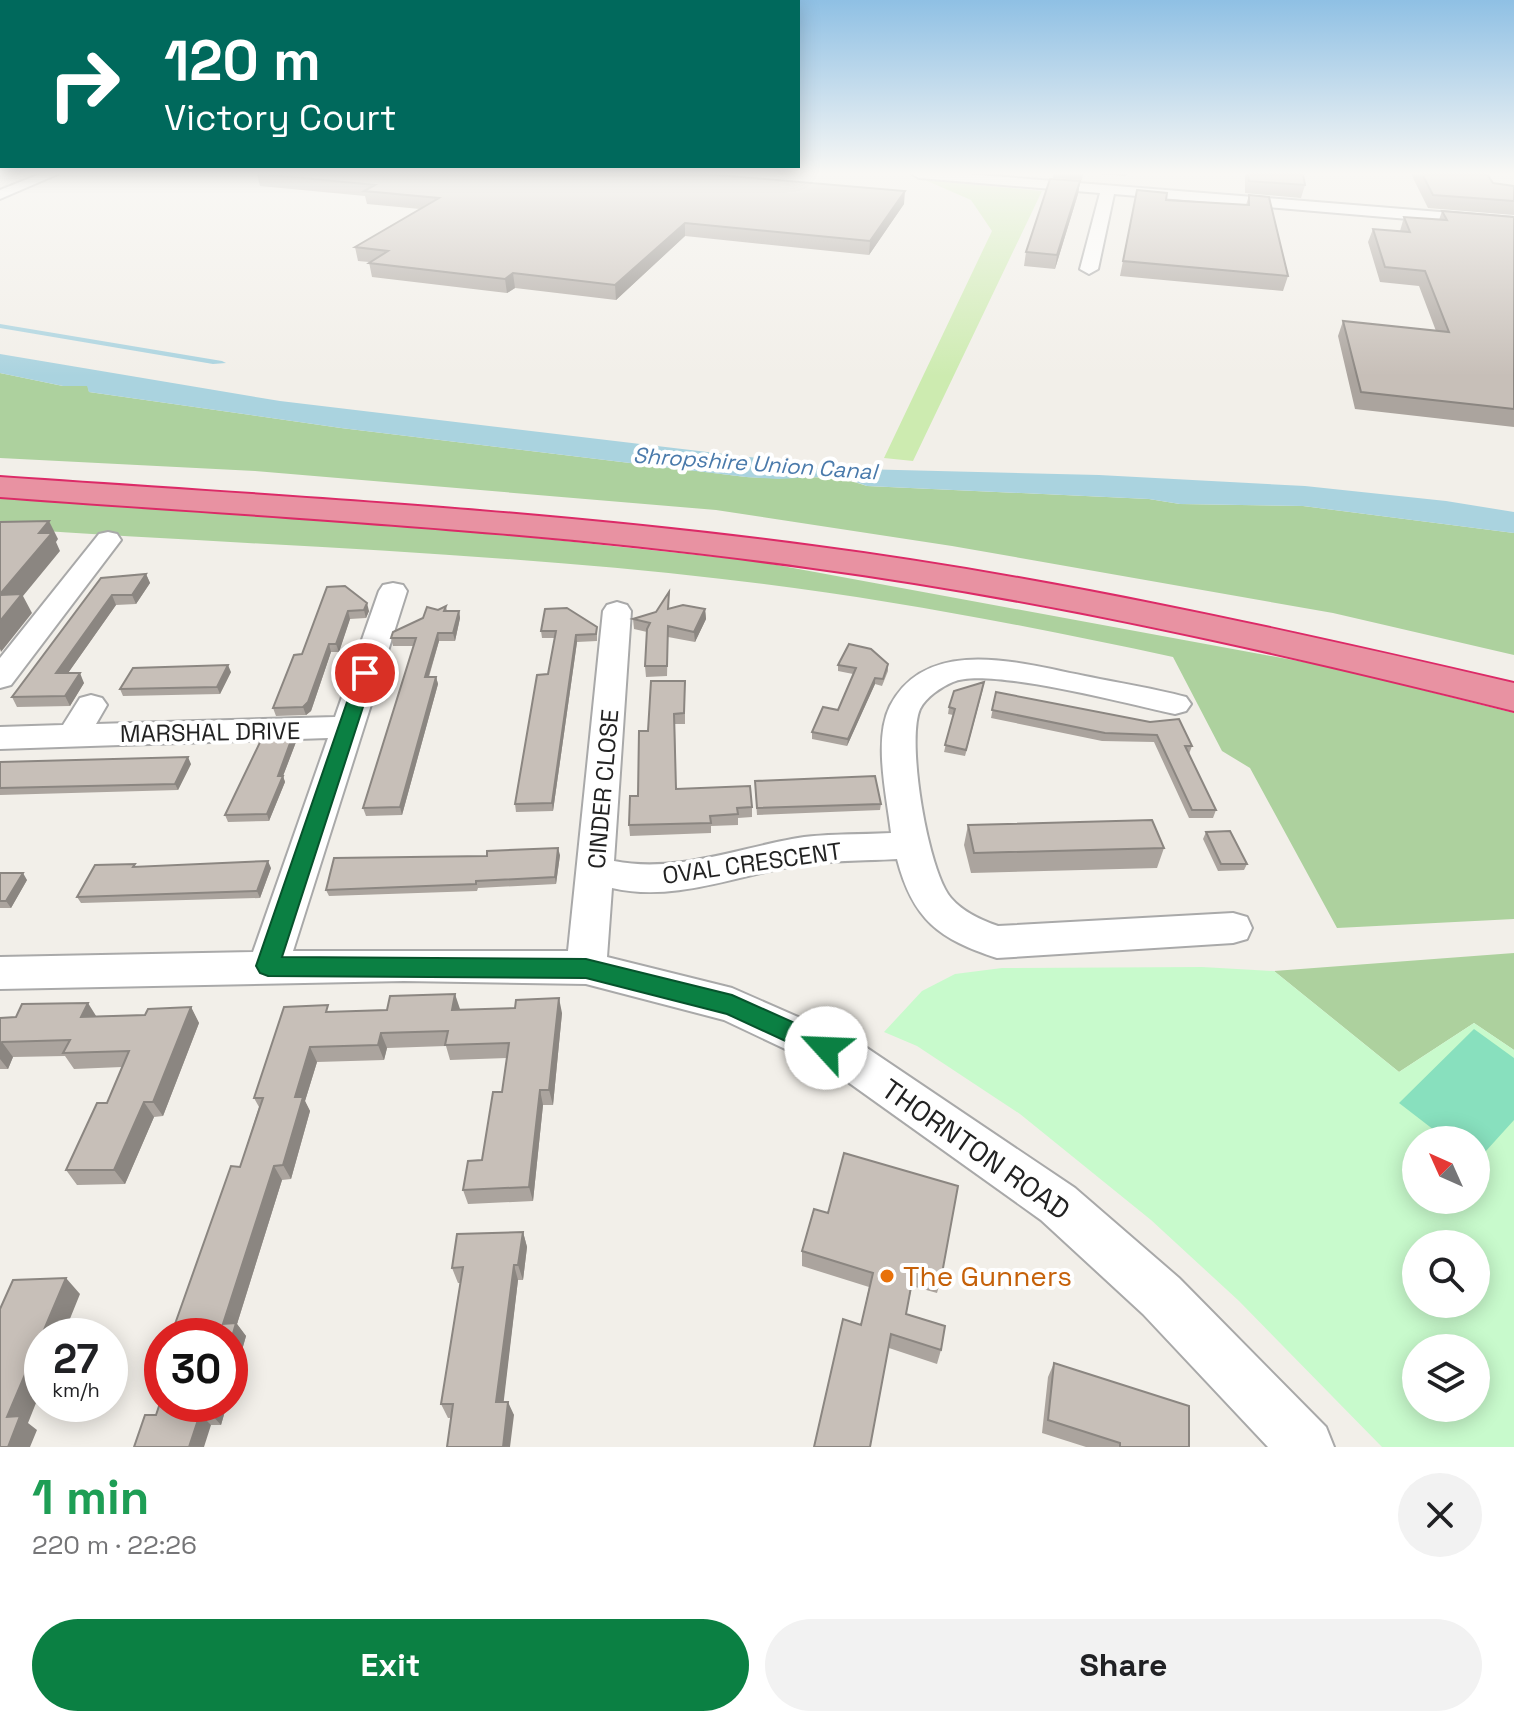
<!DOCTYPE html>
<html lang="en">
<head>
<meta charset="utf-8">
<style>
  body { margin:0; font-family:"Space Grotesk",sans-serif; background:#f2f2f2; color:#202124; height:100vh; display:flex; flex-direction:column; font-size:30px; white-space:nowrap }
  * { box-sizing:border-box; margin:0 }
  p { font-size:26px; color:#757577 }
  .icon { flex:none; width:44px; height:44px; fill:none; stroke:currentColor; stroke-width:2; stroke-linecap:round; stroke-linejoin:round }
  .map { position:relative; height:1447px; overflow:hidden }
  .side { display:flex; flex-direction:column; background:#fff; flex:1 }
  .side>* { flex:none }
  .banner { position:absolute; left:0px; top:0px; width:800px; height:168px; box-shadow:0 4px 20px #0003; background:#00695c; color:#fff; overflow:hidden }
  .needle { width:52px; rotate:315deg }
  .fabs { position:absolute; left:1402px; top:1126px; display:grid; gap:16px }
  .fabs a { display:grid; place-items:center; width:88px; height:88px; border-radius:50%; background:#fff; box-shadow:0 4px 20px #0003; font-size:40px }
  .speed { position:absolute; left:24px; top:1318px; display:flex; gap:16px; font-size:40px; font-weight:700; text-align:center }
  .speed>* { display:grid; place-content:center; width:104px; height:104px; border-radius:50%; background:#fff; box-shadow:0 4px 20px #0003; line-height:1 }
  .speed small { font-size:20px; font-weight:400 }
  .speed .limit { border:12px solid #d22; background:#fff; color:#111 }
  .pin { position:absolute; display:grid; place-items:center; width:68px; height:68px; color:#fff; margin:-34px; border:4px solid #fff; border-radius:50%; box-shadow:0 2px 8px #0007 }
  .me { position:absolute; width:88px; margin:-44px; rotate:295deg; stroke-linejoin:round; filter:drop-shadow(0 0 6px #0008) }
  .turn { display:flex; align-items:center; gap:28px; height:168px; padding:0 32px; font-size:36px }
  .turn .icon { width:104px; height:104px; stroke-width:2.5 }
  .turn b { display:block; font-size:56px; line-height:68px }
  .round { display:grid; place-items:center; flex:none; width:84px; height:84px; border-radius:42px; background:#f2f2f2 }
  .summary { display:flex; align-items:center; justify-content:space-between; height:136px; padding:0 32px }
  h1 { font-size:48px; font-weight:800; line-height:60px; color:#1e9e55 }
  .button { display:flex; gap:16px; margin-top:auto; padding:16px 32px }
  .button a { flex:1; height:92px; border-radius:48px; background:#0b8043; color:#fff; font-size:32px; font-weight:800; line-height:92px; text-align:center }
  .button a+a { background:#f2f2f2; color:#202124 }
  .map>svg:first-child { display:block }
</style>
</head>
<body>
<div class="map">
<svg width="1514" height="1447" viewBox="0 0 1514 1447">
  <rect width="100%" height="100%" fill="#f2efe9"/>
  <!-- grass -->
  <path fill="#cdebb0" d="M925 180 1042 191 913 461 884 458 992 231 971 200Z"/>
  <!-- forest -->
  <path fill="#add19e" d="M0 373 63 386H88L89 392 341 428 746 477C789 480 827 472 867 486L1149 499 1180 504 1303 506 1514 533V655L1333 613 952 546 716 510 255 471 0 458Z
    M0 497 432 527 755 561 1331 667 1514 713V919L1337 928 1250 768 1222 751 1173 657C1024 625 874 596 722 579 482 551 241 545 0 528Z
    M1514 953V1050L1474 1023 1399 1072 1274 971Z"/>
  <!-- park -->
  <path fill="#c8facc" fill-rule="evenodd" d="M1202 967 1274 971 1399 1072 1474 1023 1514 1050V1447H1382L1239 1301 1151 1220 1020 1114 917 1046 884 1032 922 991 955 974 1002 968ZM1416 1140H1476V1200H1416ZM1416 1244H1476V1304H1416ZM1416 1348H1476V1408H1416Z"/>
  <!-- pitch -->
  <path fill="#88e0be" d="M1474 1029 1514 1058V1120L1476 1162V1140H1447L1399 1103Z"/>
  <!-- water -->
  <path fill="#aad3df" d="M0 324 222 361 226 363 213 364 0 328Z
    M0 354 280 401 800 463 818 468 1099 475 1305 486 1446 501 1514 512V533L1303 506 1180 504 1149 499 867 486 839 476 778 479 746 477 341 428 89 392 87 386H63L0 373Z"/>
  <g fill="none" stroke-linecap="round" stroke-linejoin="round">
    <defs>
      <path id="minor" d="M40 174H58L0 199V190Z
        M912 174H967L1514 218V228L1114 194 1098 269 1089 274 1080 269 1100 193 919 178Z
        M108 532 117 534 121 540 11 685 0 688V658L99 534Z
        M393 583 403 585 407 591 293 951H568L603 611 607 605 617 602 627 605 631 611 614 861C674 873 733 850 792 839 824 833 859 835 891 833 887 797 873 740 890 706 927 634 1023 664 1085 676 1118 683 1153 688 1186 697L1191 704 1186 711 1175 714C1132 705 986 666 953 682 941 687 926 697 920 709 906 741 928 872 951 898 963 912 981 920 998 926L1233 913 1247 917 1252 928 1247 939 1233 943 997 958C939 939 913 920 897 859 863 861 826 860 793 866 733 877 673 902 612 888L607 957 732 988 864 1046 1075 1188 1179 1278 1326 1427 1334 1447H1268L1143 1314 1041 1220 834 1072 724 1020 586 984 404 981 0 989V957L253 952 328 738 0 749V727L63 725 80 698 91 695 102 698 107 705 96 724 335 717 379 591 383 585Z"/>
      <path id="highway" d="M0 477C271 496 543 510 812 546 1049 577 1282 629 1514 683V711C1282 653 1049 600 813 568 543 530 271 517 0 497Z"/>
    </defs>
    <!-- minor casing -->
    <use href="#minor" stroke="#a9a9a9" stroke-width="4"/>
    <!-- highway casing -->
    <use href="#highway" stroke="#dc2a67" stroke-width="4"/>
    <!-- minor -->
    <use href="#minor" fill="#fff" fill-rule="evenodd"/>
    <!-- highway -->
    <use href="#highway" fill="#e892a2" fill-rule="evenodd"/>
  </g>
  <!-- wall -->
  <path fill="#aba49e" d="M257 174 904 204 869 255 685 236 616 300 515 288 507 293 372 277 369 262 358 261 355 247 420 209 367 204 365 196 260 186Z
    M1054 174H1083L1082 180 1053 178Z
    M1099 174H1127L1126 176Z
    M1245 174H1303L1305 185 1301 198 1245 193Z
    M1411 174H1487L1493 183 1514 186V215L1428 208Z
    M1080 181 1078 194 1055 269 1024 266 1026 252Z
    M1137 190 1166 200 1246 205 1249 195 1288 276 1283 291 1120 276Z
    M1442 211 1514 217V427L1355 409 1338 336 1343 321 1436 331 1419 286 1380 282 1368 242 1373 229 1400 231 1404 217 1439 220Z
    M146 574 150 583 136 604 116 605 68 673 84 683 70 706 17 707 12 697 101 578Z
    M327 587 369 611 366 618 350 619 339 652H331L311 711 306 715 276 716 273 708 302 654Z
    M446 606 447 611H459L460 618 455 641H439L429 677H436L438 684 402 815 366 816 363 808 414 646H393L391 638Z
    M669 609H705L706 619 695 642 668 637 667 676 646 677 645 666 647 632 634 629 633 619Z
    M597 627V641L577 642 553 811 516 812 515 804 548 674 555 638H542L541 631Z
    M888 664V671L882 686 875 684 847 746 812 739V732L838 710 853 674 838 671V665Z
    M231 672 220 694 123 696 120 689Z
    M685 681V724H675L676 789 752 807V817L738 818V825L711 826V833L630 836 629 825 638 796 648 731Z
    M983 689 965 756 944 752 953 715 948 714 949 707Z
    M996 692 1150 722 1192 746 1189 754 1216 810 1213 818H1189L1154 742 1102 741 991 718Z
    M293 735 296 742 283 776 285 782 269 821 228 822 225 815Z
    M0 762 191 764 178 790 0 795Z
    M755 787 881 804 880 810 757 815Z
    M968 825 1164 848 1157 868 971 873 964 845Z
    M1206 832 1247 864 1244 870 1218 871 1203 839Z
    M560 855 556 884 478 888 477 891 329 896 326 890Z
    M137 867 271 868 260 898 81 903 77 897Z
    M0 873 27 880 11 908H0Z
    M191 1007 199 1023 163 1116 154 1117 125 1184 77 1185 66 1170 107 1103 122 1067 74 1069 65 1056 13 1057 8 1069H0V1018L145 1015Z
    M460 1010 562 1013 553 1105H543L533 1201 468 1204 463 1190 482 1160 502 1092 507 1058 450 1060 446 1046 387 1048 384 1060 317 1062 305 1101 310 1111 291 1179 282 1180 237 1324 246 1336 230 1392V1336L183 1334 175 1324 240 1167 259 1107 254 1098 330 1012Z
    M814 1209 941 1279 937 1293 912 1286 906 1314 941 1350 937 1364 889 1348 861 1325 869 1287 802 1266V1251Z
    M523 1232 527 1247 523 1280H518L503 1402 514 1415 448 1418 441 1404 460 1283H458L452 1268Z
    M1054 1363 1189 1447H1086L1042 1433 1048 1377Z
    M162 1404H227L221 1425H211L156 1415Z"/>
  <!-- shaded-wall -->
  <path fill="#8b8681" d="M1080 181 1078 194 1055 269 1057 255Z
    M905 191 904 204 869 255 870 241Z
    M685 223V236L616 300 615 285Z
    M513 273 515 288 507 293 505 279Z
    M49 521 58 539 56 542 60 551 23 596 32 613 1 652 0 649V594L39 533Z
    M146 574 150 583 136 604 132 595Z
    M112 595 116 605 61 683 56 673Z
    M367 603 369 611 366 618 364 610Z
    M705 609 706 619 695 642 694 632Z
    M348 611 350 619 339 652 336 644Z
    M459 611 460 618 455 641 453 633Z
    M438 633 439 641 426 685 425 677Z
    M576 635 577 642 553 811 552 803Z
    M329 644 331 652 311 711 306 715 303 707Z
    M228 665 231 672 220 694 217 687Z
    M80 673 84 683 70 706 65 696Z
    M436 677 438 684 402 815 400 807Z
    M875 678V684L847 746 848 739Z
    M293 735 296 742 283 776 285 782 269 821 267 814 278 776Z
    M188 757 191 764 178 790 175 784Z
    M558 848 560 855 556 884 555 877Z
    M268 861 271 868 260 898 257 891Z
    M23 873 27 880 11 908 6 901Z
    M455 994 460 1009 452 1010Z
    M559 998 562 1013 553 1105 549 1090Z
    M88 1003 98 1019 81 1017Z
    M191 1007 199 1023 163 1116 153 1102Z
    M381 1033 387 1048 384 1060 378 1045Z
    M2 1042 13 1057 8 1069 0 1059V1045Z
    M310 1047 317 1062 305 1101 310 1111 291 1179 283 1165 295 1097Z
    M540 1090 543 1105 533 1201 529 1187Z
    M144 1102 154 1117 125 1184 114 1170Z
    M274 1166 282 1180 237 1324 246 1336 230 1392V1344L223 1324Z
    M523 1232 527 1247 523 1280 518 1265Z
    M514 1265 518 1280 502 1416 496 1402Z
    M66 1278 80 1294 63 1336H42V1388L28 1423 37 1430 30 1447H8L7 1417Z
    M508 1402 514 1415 510 1447H503Z
    M213 1404H227L221 1425 210 1413Z
    M200 1414 211 1425 204 1447H189Z"/>
  <!-- building -->
  <path fill="#c7bfb8" stroke="#8b8681" stroke-width="2" d="M261 174H706L905 191 870 241 685 223 615 285 513 273 505 279 369 263 388 251 355 247 439 198 364 191 375 185Z
    M1248 174H1303L1305 185 1249 181Z
    M1422 174H1487L1493 183 1514 186V201L1433 195Z
    M1050 179 1080 181 1057 255 1026 252Z
    M1137 190 1167 193 1166 200 1249 205V195L1269 197 1288 276 1123 261Z
    M1442 211 1514 217V409L1361 392 1343 321 1449 332 1425 271 1385 267 1373 229 1410 232 1404 217 1447 220Z
    M49 521 39 533H52L0 594V522Z
    M146 574 132 595H112L56 673H80L65 696 12 697 101 578Z
    M345 586 367 603 364 610 348 611 336 644H329L308 702 303 707 273 708 294 655 302 654 327 587Z
    M669 592 668 609 683 605 705 609 694 632 668 626 667 666H645L647 629 650 623 633 619 656 612Z
    M22 594 0 621V595Z
    M446 606 444 611H459L453 633H438L425 677H436L400 807 363 808 416 638H391L393 632 423 618 427 607 438 610Z
    M567 608 597 627 596 634 576 635 552 803 515 804 537 675 548 674 556 631H541L545 609Z
    M849 644 871 649 888 664 883 679 875 678 848 739 812 732 823 707 838 710 856 668 838 665Z
    M228 665 217 687 120 689 133 668Z
    M651 681H685L684 713 674 714 676 789 750 786 752 807 737 808 738 814 710 816 711 823 629 825 630 796H638L639 731H648Z
    M984 682 966 750 945 745 955 709 949 707 954 691Z
    M996 692 1150 722 1179 719 1192 746H1185L1216 810H1192L1157 735 1105 733 992 710Z
    M293 735 278 776H283L267 814 225 815 263 736Z
    M188 757 175 784 0 788V762Z
    M875 776 881 804 757 808 755 781Z
    M1152 820 1164 848 974 853 968 825Z
    M1230 831 1247 864H1221L1206 832Z
    M558 848 555 877 476 881V884L326 890 334 858 487 856V851Z
    M268 861 257 891 77 897 95 865 135 864 133 867Z
    M0 873H23L6 901H0Z
    M455 994 452 1010 515 1008 516 1000 559 998 549 1090H540L529 1187 463 1190 468 1161 482 1160 493 1092H502L509 1043 445 1045 448 1031 381 1033 378 1045 310 1047 295 1097H303L283 1165 274 1166 223 1324 236 1323 230 1344V1336H183L187 1325 175 1324 231 1166 240 1167 263 1098H254L284 1007 328 1005 326 1012 387 1010 390 996Z
    M88 1003 81 1017 145 1015 148 1009 191 1007 153 1102H144L114 1170H66L97 1103H107L129 1051 63 1053 70 1040 2 1042 0 1045V1018L16 1017 22 1004Z
    M844 1153 958 1186 941 1279 914 1271 906 1314 945 1326 941 1350 891 1334 870 1447H814L843 1319 861 1325 873 1273 802 1251 814 1209 828 1213Z
    M523 1232 518 1265H514L496 1402H508L503 1447H447L453 1404H441L463 1267 452 1268 457 1234Z
    M66 1278 7 1417 20 1416 8 1447H0V1309L13 1280Z
    M1054 1363 1189 1406V1447H1120V1443L1048 1420Z
    M162 1397V1404H213L210 1413 200 1414 189 1447H134L145 1415H156Z"/>
  <!-- sky -->
  <linearGradient id="sky" x2="0" y2="1"><stop stop-color="#8fc0e4"/><stop offset="0.46" stop-color="#f9f8f5"/><stop offset="1" stop-color="#f9f8f5" stop-opacity="0"/></linearGradient>
  <rect width="1514" height="376" fill="url(#sky)"/>
  <!-- route -->
  <path fill="#0b8043" stroke="#07532c" stroke-width="2" d="M365 667 374 673 282 957 586 959 732 995 835 1041 838 1048 835 1056 826 1059 818 1056 727 1014 586 978 268 976 260 973 256 966 357 673Z"/>
  <!-- markers -->
  <circle fill="#e8710a" stroke="#fff" stroke-width="3" cx="887" cy="1276" r="8"/>
  <g text-anchor="middle" dominant-baseline="central" stroke-width="8" stroke-linejoin="round" paint-order="stroke">
    <!-- far-water labels -->
    <g font-size="22" font-style="italic" fill="#4a7aab" stroke="#fff">
      <text transform="translate(755 463) rotate(4)">Shropshire Union Canal</text>
    </g>
    <!-- street labels -->
    <g font-size="24" fill="#222" stroke="#fff">
      <text transform="translate(210 732) rotate(-1)">MARSHAL DRIVE</text>
      <text transform="translate(603 789) rotate(-85)">CINDER CLOSE</text>
      <text transform="translate(752 863) rotate(-8)">OVAL CRESCENT</text>
    </g>
    <!-- near-street labels -->
    <g font-size="28" fill="#222" stroke="#fff">
      <text transform="translate(976 1149) rotate(35)">THORNTON ROAD</text>
    </g>
    <!-- near-food labels -->
    <g font-size="28" fill="#c56008" stroke="#fff" text-anchor="start">
      <text x="903" y="1276">The Gunners</text>
    </g>
  </g>
</svg>
<div class="fabs">
<a><svg class="needle" viewBox="-14 -14 28 28"><path d="M0-13l5 13h-10z" fill="#e53935"/><path d="M0 13l5-13h-10z" fill="#757577"/></svg></a>
<a><svg class="icon" aria-label="search" viewBox="0 0 24 24"><circle cx="10" cy="10" r="6"/><path d="M15 15l6 6"/></svg></a>
<a><svg class="icon" aria-label="layers" viewBox="0 0 24 24"><path d="M12 4l9 5-9 5-9-5zM3 14l9 5 9-5"/></svg></a>
</div>
<div class="speed"><div>27<small>km/h</small></div><div class="limit">30</div></div>
<div class="pin" style="left:365px;top:673px;background:#d93025"><svg class="icon" aria-label="arrive" viewBox="0 0 24 24"><path d="M6 21V4h12l-3 4 3 4H6"/></svg></div>
<svg class="me" style="left:826px;top:1048px" viewBox="-20 -20 40 40"><circle r="19" fill="#fff"/><path d="M0-13L10 11 0 6-10 11z" fill="#0b8043"/></svg>
<div class="banner">
<div class="turn"><svg class="icon" aria-label="right" viewBox="0 0 24 24"><path d="M7 20v-9h11M14 6l5 5-5 5"/></svg><div><b>120 m</b>Victory Court</div></div>
</div>
</div>
<section class="side">
<div class="summary"><div><h1>1 min</h1><p>220 m · 22:26</p></div><a class="round"><svg class="icon" aria-label="close" viewBox="0 0 24 24"><path d="M6 6l12 12M18 6L6 18"/></svg></a></div>
<div class="button"><a>Exit</a><a>Share</a></div>
</section>
</body>
</html>
